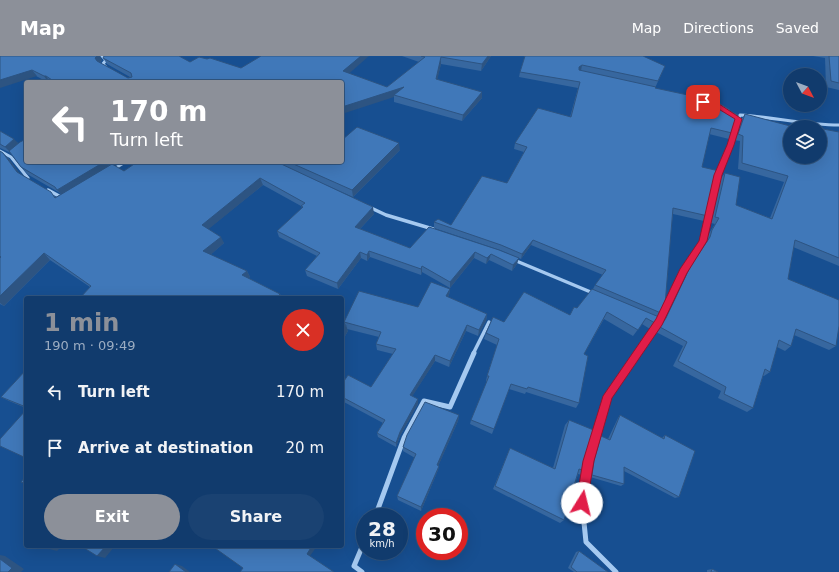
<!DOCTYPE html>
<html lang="en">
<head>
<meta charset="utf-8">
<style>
  body { margin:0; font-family:"DejaVu Sans",sans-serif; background:#1a4272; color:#f1f3f6; height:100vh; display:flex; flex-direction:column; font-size:15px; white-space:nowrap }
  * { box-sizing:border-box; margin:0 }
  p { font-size:13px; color:#9cadc2 }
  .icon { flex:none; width:22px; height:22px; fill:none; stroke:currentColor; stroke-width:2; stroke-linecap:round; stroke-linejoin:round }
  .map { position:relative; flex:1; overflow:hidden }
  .sheet { position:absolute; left:24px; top:240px; width:320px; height:252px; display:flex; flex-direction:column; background:#113b6d; border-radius:4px; box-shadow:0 4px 16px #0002,0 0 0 1px #305580 }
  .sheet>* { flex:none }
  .hud { position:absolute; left:24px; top:24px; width:320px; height:84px; border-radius:4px; box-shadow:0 4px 16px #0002,0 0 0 1px #305580; background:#8c9099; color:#fff; overflow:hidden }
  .needle { width:26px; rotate:131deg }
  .controls { position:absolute; left:783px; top:12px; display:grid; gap:8px }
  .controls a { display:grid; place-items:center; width:44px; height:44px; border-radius:50%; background:#113b6d; box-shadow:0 4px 16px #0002,0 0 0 1px #305580; font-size:20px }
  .speed { position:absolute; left:356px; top:452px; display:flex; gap:8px; font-size:20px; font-weight:700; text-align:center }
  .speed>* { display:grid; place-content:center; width:52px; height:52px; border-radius:50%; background:#113b6d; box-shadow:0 4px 16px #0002,0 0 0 1px #305580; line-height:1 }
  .speed small { font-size:10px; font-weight:400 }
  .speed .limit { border:6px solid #d22; background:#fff; color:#111 }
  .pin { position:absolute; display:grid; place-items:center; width:34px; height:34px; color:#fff; margin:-17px; border-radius:8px; box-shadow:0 2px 6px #0006 }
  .me { position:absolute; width:44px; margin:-22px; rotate:9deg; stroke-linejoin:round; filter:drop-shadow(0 0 3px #0008) }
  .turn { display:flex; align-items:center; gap:14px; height:84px; padding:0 20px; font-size:18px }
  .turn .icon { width:52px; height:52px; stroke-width:2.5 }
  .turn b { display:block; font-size:28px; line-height:34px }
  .round { display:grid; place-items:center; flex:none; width:42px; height:42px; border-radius:21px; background:#1a4272 }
  .head { display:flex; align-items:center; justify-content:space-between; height:68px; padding:0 20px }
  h1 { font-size:24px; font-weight:700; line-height:30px; color:#8c9099 }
  .action { display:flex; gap:8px; margin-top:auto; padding:8px 20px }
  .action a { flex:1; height:46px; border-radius:24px; background:#8c9099; color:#fff; font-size:16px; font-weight:700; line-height:46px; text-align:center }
  .action a+a { background:#1a4272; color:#f1f3f6 }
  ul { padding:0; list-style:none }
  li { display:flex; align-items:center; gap:12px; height:56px; padding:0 20px }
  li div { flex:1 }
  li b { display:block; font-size:15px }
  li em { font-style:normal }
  header { display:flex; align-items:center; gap:24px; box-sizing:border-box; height:56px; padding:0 20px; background:#8c9099; color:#fff }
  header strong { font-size:19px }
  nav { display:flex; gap:22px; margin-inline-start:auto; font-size:14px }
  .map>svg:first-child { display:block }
</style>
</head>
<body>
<header>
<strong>Map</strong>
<nav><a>Map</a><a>Directions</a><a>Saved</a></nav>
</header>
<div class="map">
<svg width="839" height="516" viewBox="0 0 839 516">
  <rect width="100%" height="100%" fill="#174f91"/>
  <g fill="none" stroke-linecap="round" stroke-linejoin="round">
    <!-- street-far2 -->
    <path stroke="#a5c9f0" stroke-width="3" d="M102 0 106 4 102 9 105 10
      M0 95 11 101 28 122
      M114 113 125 106
      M717 122 740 59C773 61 806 69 839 69"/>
    <!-- street-far1 -->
    <path stroke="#a5c9f0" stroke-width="3.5" d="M48 134 59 140 60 145
      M369 151 386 159 433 173
      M514 204 593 237
      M473 298 489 266
      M637 298 659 266 683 215 703 185 712 144"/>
    <!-- street -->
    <path stroke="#a5c9f0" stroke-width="5" d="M375 461 404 382 424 345 450 351 474 297
      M362 516 354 510 365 484
      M616 516 586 486 582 447 588 405 608 340 638 297"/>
  </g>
  <!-- wall -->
  <path fill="#37679f" d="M0 0 102 4 100 7 128 22 130 21 107 8 103 2 190 6 207 3 241 12 349 18 387 31 419 6 402 0H491L481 15 441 8 437 23 482 42 462 65 394 46V41L342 26H47Z
    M525 0 665 10 655 32 732 77 729 83 709 78 702 111 708 160 704 165 673 158 661 257 650 273 642 268 633 280 604 263 584 298 579 347 576 352 526 336 525 338 509 333 492 378 470 368 471 364 487 326 486 325 487 320 497 289 484 283 486 277 504 266 570 259 577 252 593 233 595 229 603 219 531 189 521 203 500 194 434 172V166L451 169 507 127 524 96 514 93 515 87 570 61 578 32 519 21 520 16Z
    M813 0H839V34L826 31 825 2Z
    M745 58 820 101V76L823 73 839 76V210L793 191 788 223 836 290 829 294 794 279 791 290 785 295 777 291 770 316 764 320H763L753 352 747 356 718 342 721 335 673 310 683 290 656 276 662 267 686 217 706 187 708 179 715 168 711 167 721 122 725 117 736 149 770 162 784 126 738 113 740 85 734 84 741 64Z
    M0 75 18 87 26 106H106L109 110 124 115 137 106H309L314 108 400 94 353 141 284 110 374 158 360 173 410 192 429 171 517 208 512 215 489 204 486 208 474 202 450 232 422 216 421 219 370 201 367 205 361 202 338 233 307 220 305 214 317 200 279 181 277 175 302 152 301 150 263 129 208 173 224 187 210 199 247 215 250 221 248 222 280 238 282 242H80L90 231 50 204 4 250 0 248V95L3 97 9 103 19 117 56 141 61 138 60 137 27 118 11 97 0 92Z
    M450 233 449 239 448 241 487 258 486 265 478 280 466 275 449 311 435 305 412 340 418 348 400 380 396 391 378 381 377 377 383 367 342 345V328L371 331 393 298 377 294 376 288 379 281 347 273 348 275 342 285V268L345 269 344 266 418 251Z
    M26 314V352L9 345 1 341Z
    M459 359 458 365 438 410H439L438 414 421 455 398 444 397 440 415 402 403 395V391Z
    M620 359 662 382 665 379 679 441 675 442 624 415V428L621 430 590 421 592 406 599 383 601 380 608 383 618 362Z
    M569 364 588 400 586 415 582 419 578 418 564 464 560 467 493 433 510 392 553 412 565 369Z
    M579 495 608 516H574L568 512 576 496Z
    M712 513 718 516H707V514Z"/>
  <!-- shaded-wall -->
  <path fill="#2d5482" d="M97 0H100L102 4 99 8 95 2Z
    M361 0H369L344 22 343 15Z
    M488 0H491L481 15 482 8Z
    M441 1V8L436 30V23Z
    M582 9 581 15 577 16 579 11Z
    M32 14 37 20 0 32V24Z
    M44 20H46L50 26H48Z
    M404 31 394 39V41L342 58V51Z
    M482 36V42L462 65 463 59Z
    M14 83 20 89 11 97 5 91Z
    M399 87 400 94 353 141 352 134Z
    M3 97 9 103 23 122 17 116Z
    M104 106H106L110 112 63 140 57 134Z
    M260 122 263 129 205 176 202 169Z
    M373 151 374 158 356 177 355 171Z
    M221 181 224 187 207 202 203 195Z
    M533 184 531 189 521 203 522 198Z
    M369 195 370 201 367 205V199Z
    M360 196 361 202 338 233 337 227Z
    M475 196 474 202 450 232V226Z
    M44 197 50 204 4 250 0 247V240Z
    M491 198 489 204 486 208 487 202Z
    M519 202 517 208 512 215 513 209Z
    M422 210V216L421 219V213Z
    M247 215 250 221 245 225 242 219Z
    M450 233 449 239 445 247 446 240Z
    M280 238 282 242H276Z
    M487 258 486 265 478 280 479 274Z
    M346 269 348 275 342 285V277Z
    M467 269 466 275 449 311 450 305Z
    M435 299V305L410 344V339Z
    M418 343V348L400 380 396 391V387L400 376Z
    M459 359 458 365 437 413V409Z
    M439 410 438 414 421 455V451Z
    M51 490H62L57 495 49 493Z
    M106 490H115L105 502 97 500Z
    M312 490H317L310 500 307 498Z
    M0 499 5 500 24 513 21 516H8L0 503Z
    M175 508 182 510 190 516H186Z"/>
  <!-- building -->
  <path fill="#4078b9" stroke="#2d5482" d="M0 0H97L95 2 97 5 128 22 132 21 131 17 103 2 104 0H179L190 6 199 1 207 3 210 2 241 12 261 0H361L343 15 387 31 425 1 421 0H488L482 8 441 1 436 23 482 36 463 59 394 39 404 31 342 51V26H55L46 20H44L32 14 0 24Z
    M525 0H643L665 10 658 25 582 9 579 11V14L656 31 655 32 716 45 730 54V55L738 59 732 77 711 72 702 111 719 115 708 160 673 152 665 249 661 257 595 229 606 214 533 184 522 198 501 189 434 166 438 163 451 169 482 120 507 127 527 91 515 87 538 52 571 61 580 26 520 16Z
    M829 0H839V27L831 25Z
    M745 58 794 71H790V101H820V78L823 79V73L839 76V202L795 184 788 223 839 244V270L836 290 796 273 791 290 779 284 770 316 765 313 753 352 724 338 726 331 678 305 687 286 660 271 666 262 690 211 710 181 712 174 719 162 715 161 725 117 740 121 736 149 772 163 788 120 742 107 743 80 738 78Z
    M357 71 399 87 352 134 289 106H309L314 108 316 106H342V84Z
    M0 75 14 83 5 91 0 88Z
    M26 83V106H104L57 134 55 131 21 111 9 95 20 86Z
    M0 95 3 97 17 116 51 136 55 142 112 108 124 115 137 106H277L373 151 355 171 410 192 429 171 499 194 519 202 513 209 491 198 487 202 475 196 450 226 422 210 421 213 369 195 367 199 360 196 337 227 305 214 320 197 277 175 303 151 301 150 305 147 260 122 202 169 221 181 203 195 247 215 242 219 280 238 276 242H80L91 230 44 197 0 240V202L1 201 0 200Z
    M431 226 450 233 446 240 487 258 479 274 467 269 450 305 435 299 410 339 418 343 400 376 396 387 377 377 385 364 342 341V328L348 319 371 331 396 293 376 288 381 276 344 266 359 235 418 251Z
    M592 233 659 261 655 267 646 262 638 274 607 256 584 298 588 300 579 347 528 331 527 333 511 328 494 373 471 364 489 320H487L499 283 486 277 493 261 504 266 524 236 570 259 574 251 577 252Z
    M342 268 346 269 342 277Z
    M26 314V351L1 341Z
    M425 346 459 359 437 409 439 410 421 451 397 440 416 398 403 391 407 379Z
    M26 354V402L0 390V383Z
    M620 359 664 383 665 379 695 395 679 441 624 411V428L592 419 594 404 601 380 610 384Z
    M569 364 596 375 588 400 586 415 579 413 564 464 495 430 510 392 555 413Z
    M26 420V428L21 426Z
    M421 470H425V493H421Z
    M44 490H51L49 493Z
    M81 490H106L97 500Z
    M212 490H312L307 498 334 516H240L243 512Z
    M579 495 608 516H577L571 511Z
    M0 503 12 512 8 516H0Z
    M175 508 186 516H169Z
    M712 513 718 516H711Z"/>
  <!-- route -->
  <path fill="#e11d48" stroke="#92132f" d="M701 44 716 46 742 63 734 89 722 119 707 185 687 217 662 269 612 342 594 405 587 447 586 451 582 453 578 451 576 447 583 405 603 340 656 263 680 213 699 185 714 119 727 89 735 63 712 49 701 47Z"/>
</svg>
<div class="controls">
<a><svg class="needle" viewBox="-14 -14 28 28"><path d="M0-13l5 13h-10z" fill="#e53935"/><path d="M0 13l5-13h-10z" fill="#9cadc2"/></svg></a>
<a><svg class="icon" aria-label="layers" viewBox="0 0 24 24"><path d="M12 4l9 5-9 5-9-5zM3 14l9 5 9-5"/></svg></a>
</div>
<div class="speed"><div>28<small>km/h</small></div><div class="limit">30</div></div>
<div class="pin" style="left:703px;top:46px;background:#d93025"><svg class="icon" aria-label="arrive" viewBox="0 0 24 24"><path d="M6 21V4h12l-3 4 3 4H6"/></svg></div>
<svg class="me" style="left:582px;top:447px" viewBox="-20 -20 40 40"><circle r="19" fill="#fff"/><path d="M0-13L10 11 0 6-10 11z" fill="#e11d48"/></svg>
<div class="hud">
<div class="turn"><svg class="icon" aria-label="left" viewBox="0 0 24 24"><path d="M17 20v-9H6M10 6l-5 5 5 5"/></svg><div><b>170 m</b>Turn left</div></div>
</div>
<section class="sheet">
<div class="head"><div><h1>1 min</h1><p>190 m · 09:49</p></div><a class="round" style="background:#d93025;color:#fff"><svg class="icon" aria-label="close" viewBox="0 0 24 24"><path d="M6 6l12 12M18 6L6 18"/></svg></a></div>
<ul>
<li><svg class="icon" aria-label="left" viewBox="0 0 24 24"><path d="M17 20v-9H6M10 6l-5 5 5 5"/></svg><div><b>Turn left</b></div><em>170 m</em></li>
<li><svg class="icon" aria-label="arrive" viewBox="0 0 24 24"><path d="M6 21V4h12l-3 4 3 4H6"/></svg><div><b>Arrive at destination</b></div><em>20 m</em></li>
</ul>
<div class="action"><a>Exit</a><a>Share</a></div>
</section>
</div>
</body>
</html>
